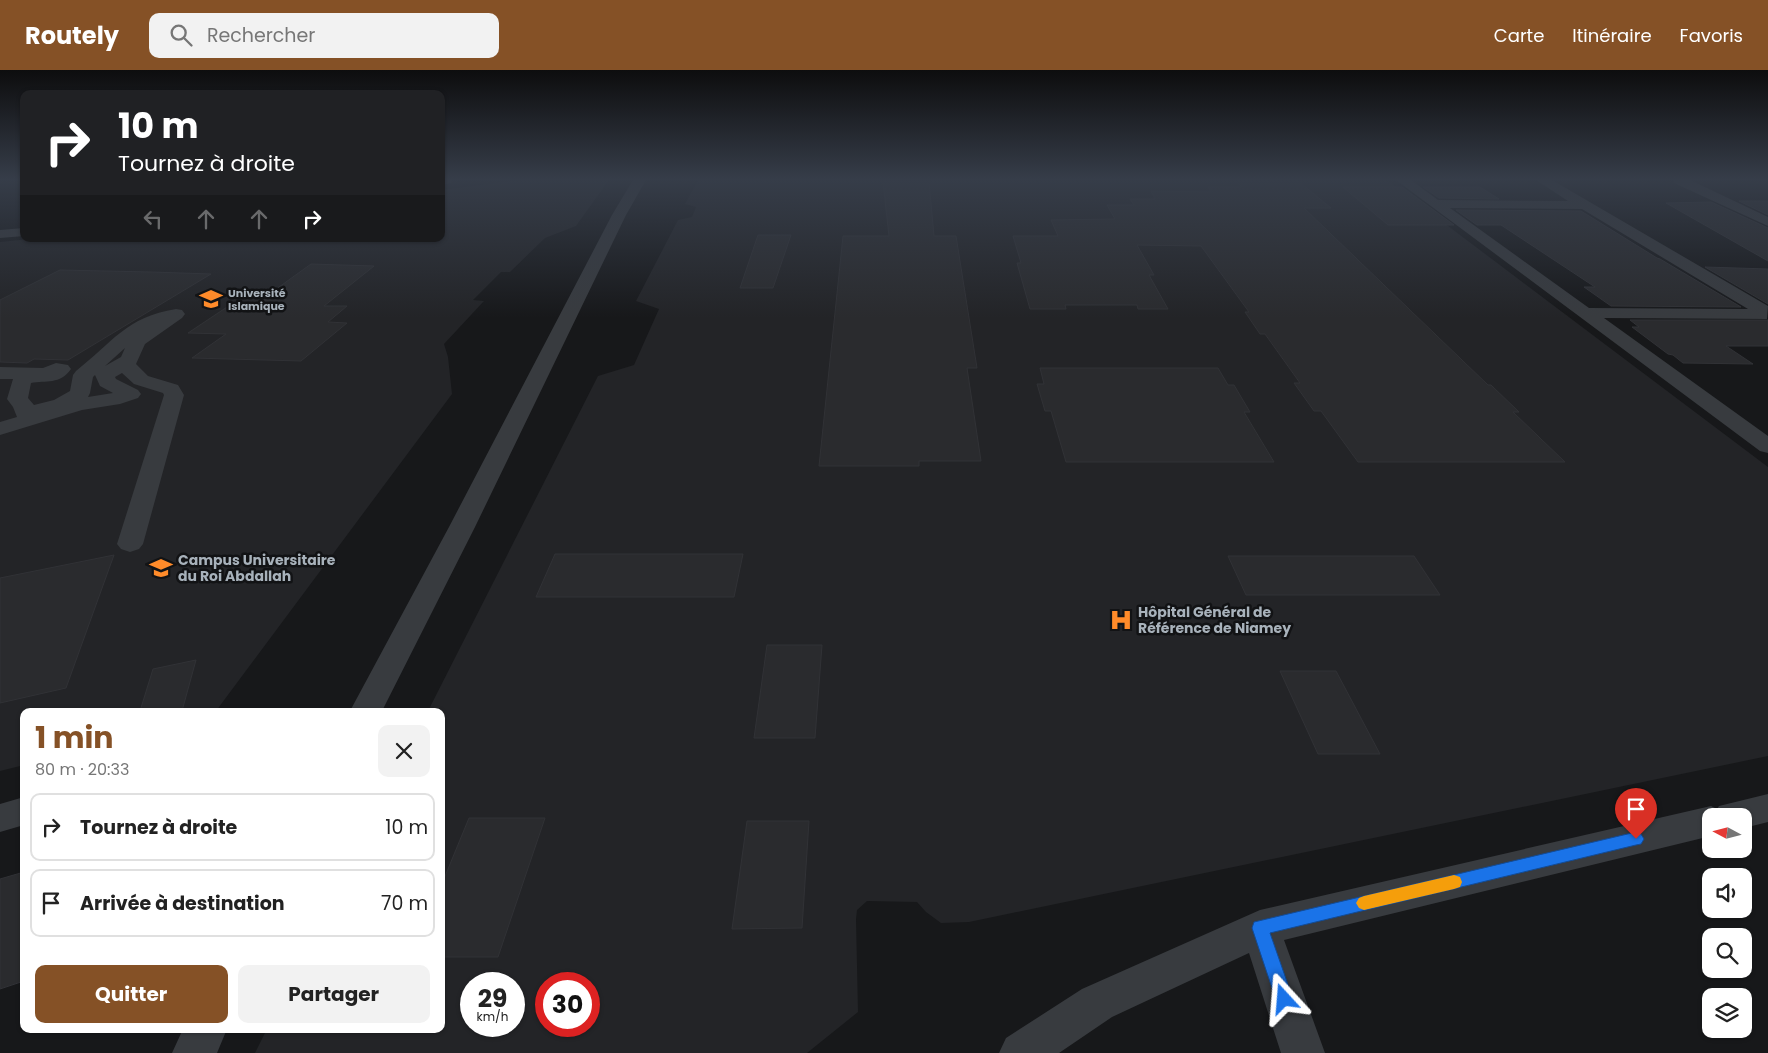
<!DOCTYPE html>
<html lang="fr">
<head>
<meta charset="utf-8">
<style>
  body { margin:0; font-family:Poppins,sans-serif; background:#f2f2f2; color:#222; height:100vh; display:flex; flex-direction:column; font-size:19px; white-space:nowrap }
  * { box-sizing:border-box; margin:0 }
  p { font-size:16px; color:#767676 }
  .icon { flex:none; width:28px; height:28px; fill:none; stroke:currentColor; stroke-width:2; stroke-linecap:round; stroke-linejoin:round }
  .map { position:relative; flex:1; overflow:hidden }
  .sheet { position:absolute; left:20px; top:638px; width:425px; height:325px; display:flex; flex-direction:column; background:#fff; border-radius:10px; box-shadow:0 1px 4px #0004 }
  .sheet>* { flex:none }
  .hud { position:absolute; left:20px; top:20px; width:425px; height:152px; border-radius:10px; box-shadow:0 1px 4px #0004; background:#202124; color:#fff; overflow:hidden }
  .needle { width:32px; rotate:277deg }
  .controls { position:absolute; left:1702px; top:738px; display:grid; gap:10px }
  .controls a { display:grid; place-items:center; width:50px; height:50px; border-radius:10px; background:#fff; box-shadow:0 1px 4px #0004; font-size:25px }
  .speed { position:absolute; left:460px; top:902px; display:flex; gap:10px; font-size:25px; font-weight:700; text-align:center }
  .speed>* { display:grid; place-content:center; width:65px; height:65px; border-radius:50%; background:#fff; box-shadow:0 1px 4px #0004; line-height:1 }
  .speed small { font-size:12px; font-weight:400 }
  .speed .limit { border:8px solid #d22; background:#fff; color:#111 }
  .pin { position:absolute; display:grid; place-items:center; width:42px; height:42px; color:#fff; margin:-51px -21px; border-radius:50% 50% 50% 0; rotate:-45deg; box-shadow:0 0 5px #0007 }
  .pin .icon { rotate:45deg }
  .me { position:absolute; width:55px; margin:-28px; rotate:341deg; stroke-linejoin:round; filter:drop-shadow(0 0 4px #0008) }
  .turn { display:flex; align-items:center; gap:18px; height:105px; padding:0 15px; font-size:22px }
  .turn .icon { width:65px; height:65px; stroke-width:2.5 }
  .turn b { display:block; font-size:35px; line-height:42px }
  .lanes { display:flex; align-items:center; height:48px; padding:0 15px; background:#0003; justify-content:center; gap:25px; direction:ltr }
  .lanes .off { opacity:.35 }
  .round { display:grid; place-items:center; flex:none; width:52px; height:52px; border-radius:10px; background:#f2f2f2 }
  .headline { display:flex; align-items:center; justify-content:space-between; height:85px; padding:0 15px }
  h1 { font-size:30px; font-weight:700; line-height:38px; color:#855126 }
  .action { display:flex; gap:10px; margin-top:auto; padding:10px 15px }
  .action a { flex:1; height:58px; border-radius:10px; background:#855126; color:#fff; font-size:20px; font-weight:700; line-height:58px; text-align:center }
  .action a+a { background:#f2f2f2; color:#222 }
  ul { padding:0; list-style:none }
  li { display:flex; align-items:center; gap:15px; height:68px; margin:0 10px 8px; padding:0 5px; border:2px solid #e0e0e0; border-radius:10px }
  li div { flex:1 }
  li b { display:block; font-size:19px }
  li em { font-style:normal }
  header { display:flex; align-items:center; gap:30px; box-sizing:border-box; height:70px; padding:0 25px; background:#855126; color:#fff }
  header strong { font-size:24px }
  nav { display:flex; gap:28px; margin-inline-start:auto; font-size:18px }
  .search { width:350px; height:45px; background:#f2f2f2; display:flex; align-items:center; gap:12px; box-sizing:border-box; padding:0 18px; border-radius:10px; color:#767676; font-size:19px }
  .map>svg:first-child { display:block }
</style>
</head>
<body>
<header>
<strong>Routely</strong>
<div class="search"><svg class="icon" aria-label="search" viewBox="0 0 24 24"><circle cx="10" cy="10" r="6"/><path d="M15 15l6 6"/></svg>Rechercher</div>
<nav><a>Carte</a><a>Itinéraire</a><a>Favoris</a></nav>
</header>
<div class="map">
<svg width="1768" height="983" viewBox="0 0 1768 983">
  <rect width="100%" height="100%" fill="#17181a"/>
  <!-- built -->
  <path fill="#232427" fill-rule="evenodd" d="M520 110H609L576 156 545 168 510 202H501L473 230 484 231 444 274 448 287 452 324 216 641H24V695L0 701V172L29 169H441V120Z
    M698 110H1387L1768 397V686L969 852 941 853 926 842 917 832 867 831 857 840 856 849 858 942 807 983H255L267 959H441V641H428L598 306 634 295 659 239 636 231 678 150 692 147 696 137 685 134ZM471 914H514V956H471ZM546 914H589V956H546Z"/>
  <!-- building -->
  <path fill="#2a2b2e" stroke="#313236" d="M1235 110H1297L1331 138H1304L1488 315H1491L1519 342H1513L1565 392H1358L1321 341H1314L1294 313H1300L1265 264H1260L1245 242H1249L1201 176 1137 175 1154 205H1149L1168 239H1138L1137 235H1065L1066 239H1030L1017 193H1021L1013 166H1058L1051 150 1115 149 1107 135H1134L1130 129H1155L1151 121 1211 122 1208 117H1242Z
    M883 112H929L934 166H956L977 298H967L981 391H919V396H819L843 166H889Z
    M1343 117H1402L1454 155H1388Z
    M1423 117H1480L1499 129 1439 128Z
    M1739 131H1768V145Z
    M1711 132 1768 158V191L1666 133Z
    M1456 140 1581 141 1657 188 1660 189 1741 237 1611 236 1584 217H1595L1501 155H1477Z
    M758 165H791L773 218H740Z
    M311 194 374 196 324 236H347L328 252 347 253 301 291 192 288 226 264 188 263 230 235H248L247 240Z
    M1705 197 1768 199V234Z
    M60 200 151 202 211 204 68 290 34 289 27 293 0 292V230Z
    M1630 250H1768V276H1726L1753 294 1683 293 1673 285 1668 284 1632 257H1639Z
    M1040 298H1218L1228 315H1234L1250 342H1244L1274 392H1066L1051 341H1045L1037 314H1044Z
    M555 484H743L734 527H536Z
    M114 485 66 618 0 633V508Z
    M1228 486H1414L1440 525H1246Z
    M767 575H822L815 668H754Z
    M196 590 182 641H140L153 599Z
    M1280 601H1336L1380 684H1318Z
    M469 748H545L498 887H441V816Z
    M747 751H809L802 858 732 859Z
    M24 802V911L0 919V809Z"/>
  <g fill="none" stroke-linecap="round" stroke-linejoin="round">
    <!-- street -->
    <path fill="#383b3f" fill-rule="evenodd" d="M441 110H452L451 113 441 115Z
      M633 110H646L626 145 475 457 382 641H350L449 457 612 145Z
      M1396 110H1411L1438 130 1568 131 1536 110H1552L1768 236 1767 249 1604 248 1768 366V383L1760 381ZM1450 138 1582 139 1748 239 1589 238Z
      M1673 110H1690L1768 147V156L1674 113Z
      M24 158V166L0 168V160Z
      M176 239 182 240 185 244 182 248 145 274 136 294 148 306 178 315 184 325 143 474 139 479 130 482 121 479 117 474 164 325 163 323 134 314 122 303 115 307 116 309 138 320 141 324 138 328 120 334 82 340 0 365V352L17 347 13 337 7 329 13 309H0V297L43 298 56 293 68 295 71 299C60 315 46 310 31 313L28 328 34 335 54 330 70 321 73 305 76 301C113 272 126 247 176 239ZM125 278 121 287 105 296ZM95 305 100 316 113 323 88 327 90 323 93 307Z
      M1768 724V752L1744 758V746H1711V766L1284 870 1325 983H1281L1249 883 1112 947 1059 983H999L1006 968 1082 919 1260 840 1711 736 1717 739 1719 736Z
      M24 727V755L0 762V734Z
      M183 959H227L217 983H172Z"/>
  </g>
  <!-- sky -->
  <linearGradient id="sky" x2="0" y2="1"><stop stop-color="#0d0d0e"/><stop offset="0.44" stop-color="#363d49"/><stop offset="1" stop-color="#363d49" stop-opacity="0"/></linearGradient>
  <rect width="1768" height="248" fill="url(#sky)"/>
  <!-- route -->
  <path fill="#1a73e8" stroke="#114b97" d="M1636 762 1641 764 1644 769 1641 774 1636 775 1270 863 1293 929 1291 936 1284 938 1278 936 1252 858 1254 852Z"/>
  <!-- slow -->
  <path fill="#f59e0b" d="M1454 805 1460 807 1462 812 1460 817 1454 819 1364 840 1359 838 1356 833 1359 828 1364 826Z"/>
  <!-- icons -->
  <defs>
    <symbol id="university-bare" viewBox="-9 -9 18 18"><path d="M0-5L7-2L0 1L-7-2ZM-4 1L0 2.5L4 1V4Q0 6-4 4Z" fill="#ff8b2a" stroke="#121315" stroke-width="2.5" paint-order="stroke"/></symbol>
    <symbol id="hospital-bare" viewBox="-9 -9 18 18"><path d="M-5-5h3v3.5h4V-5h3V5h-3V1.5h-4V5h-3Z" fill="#ff8b2a" stroke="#121315" stroke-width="2.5" paint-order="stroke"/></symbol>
  </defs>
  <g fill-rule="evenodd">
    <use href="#university-bare" x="195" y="213" width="32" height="32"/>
    <use href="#university-bare" x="145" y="482" width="32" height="32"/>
    <use href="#hospital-bare" x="1105" y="534" width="32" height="32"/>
  </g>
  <g text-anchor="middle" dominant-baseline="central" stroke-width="5" stroke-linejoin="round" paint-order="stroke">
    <!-- far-poi labels -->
    <g font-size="11" font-weight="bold" fill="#a8b2bb" stroke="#121315" text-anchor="start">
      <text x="228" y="223">Université<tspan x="228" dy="13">Islamique</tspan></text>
    </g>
    <!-- poi labels -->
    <g font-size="14" font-weight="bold" fill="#a8b2bb" stroke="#121315" text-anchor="start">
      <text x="178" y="490">Campus Universitaire<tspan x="178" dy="16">du Roi Abdallah</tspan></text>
      <text x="1138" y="542">Hôpital Général de<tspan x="1138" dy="16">Référence de Niamey</tspan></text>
    </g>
  </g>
</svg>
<div class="controls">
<a><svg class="needle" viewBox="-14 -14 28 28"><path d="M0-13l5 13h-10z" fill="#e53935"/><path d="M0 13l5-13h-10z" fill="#767676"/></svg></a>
<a><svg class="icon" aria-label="sound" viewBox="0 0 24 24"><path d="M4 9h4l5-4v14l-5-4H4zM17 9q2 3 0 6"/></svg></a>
<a><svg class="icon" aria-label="search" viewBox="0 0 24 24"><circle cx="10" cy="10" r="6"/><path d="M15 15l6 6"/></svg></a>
<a><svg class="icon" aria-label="layers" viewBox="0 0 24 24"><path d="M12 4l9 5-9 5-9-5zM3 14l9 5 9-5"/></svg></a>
</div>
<div class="speed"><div>29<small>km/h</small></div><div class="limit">30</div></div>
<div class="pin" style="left:1636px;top:769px;background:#d93025"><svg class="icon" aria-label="arrive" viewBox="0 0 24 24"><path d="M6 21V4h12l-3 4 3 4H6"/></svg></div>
<svg class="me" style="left:1284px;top:929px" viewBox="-20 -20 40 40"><path d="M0-17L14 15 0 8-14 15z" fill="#1a73e8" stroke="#fff" stroke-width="4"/></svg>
<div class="hud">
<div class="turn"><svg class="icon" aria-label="right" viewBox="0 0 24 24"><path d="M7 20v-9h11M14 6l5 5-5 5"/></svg><div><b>10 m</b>Tournez à droite</div></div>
<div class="lanes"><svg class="icon off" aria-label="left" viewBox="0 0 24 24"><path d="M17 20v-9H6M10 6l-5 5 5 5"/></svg><svg class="icon off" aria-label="ahead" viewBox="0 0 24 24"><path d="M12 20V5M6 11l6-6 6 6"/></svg><svg class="icon off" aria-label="ahead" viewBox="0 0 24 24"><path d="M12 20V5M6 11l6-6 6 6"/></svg><svg class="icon" aria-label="right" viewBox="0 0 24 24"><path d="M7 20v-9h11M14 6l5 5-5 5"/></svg></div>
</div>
<section class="sheet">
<div class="headline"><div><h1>1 min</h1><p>80 m · 20:33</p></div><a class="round"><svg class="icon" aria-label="close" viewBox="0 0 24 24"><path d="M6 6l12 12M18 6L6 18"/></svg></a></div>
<ul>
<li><svg class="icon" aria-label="right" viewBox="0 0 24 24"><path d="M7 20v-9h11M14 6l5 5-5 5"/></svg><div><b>Tournez à droite</b></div><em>10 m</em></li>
<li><svg class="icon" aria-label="arrive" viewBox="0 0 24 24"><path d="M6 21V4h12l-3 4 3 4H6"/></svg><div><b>Arrivée à destination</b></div><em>70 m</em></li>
</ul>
<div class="action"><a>Quitter</a><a>Partager</a></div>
</section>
</div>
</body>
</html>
